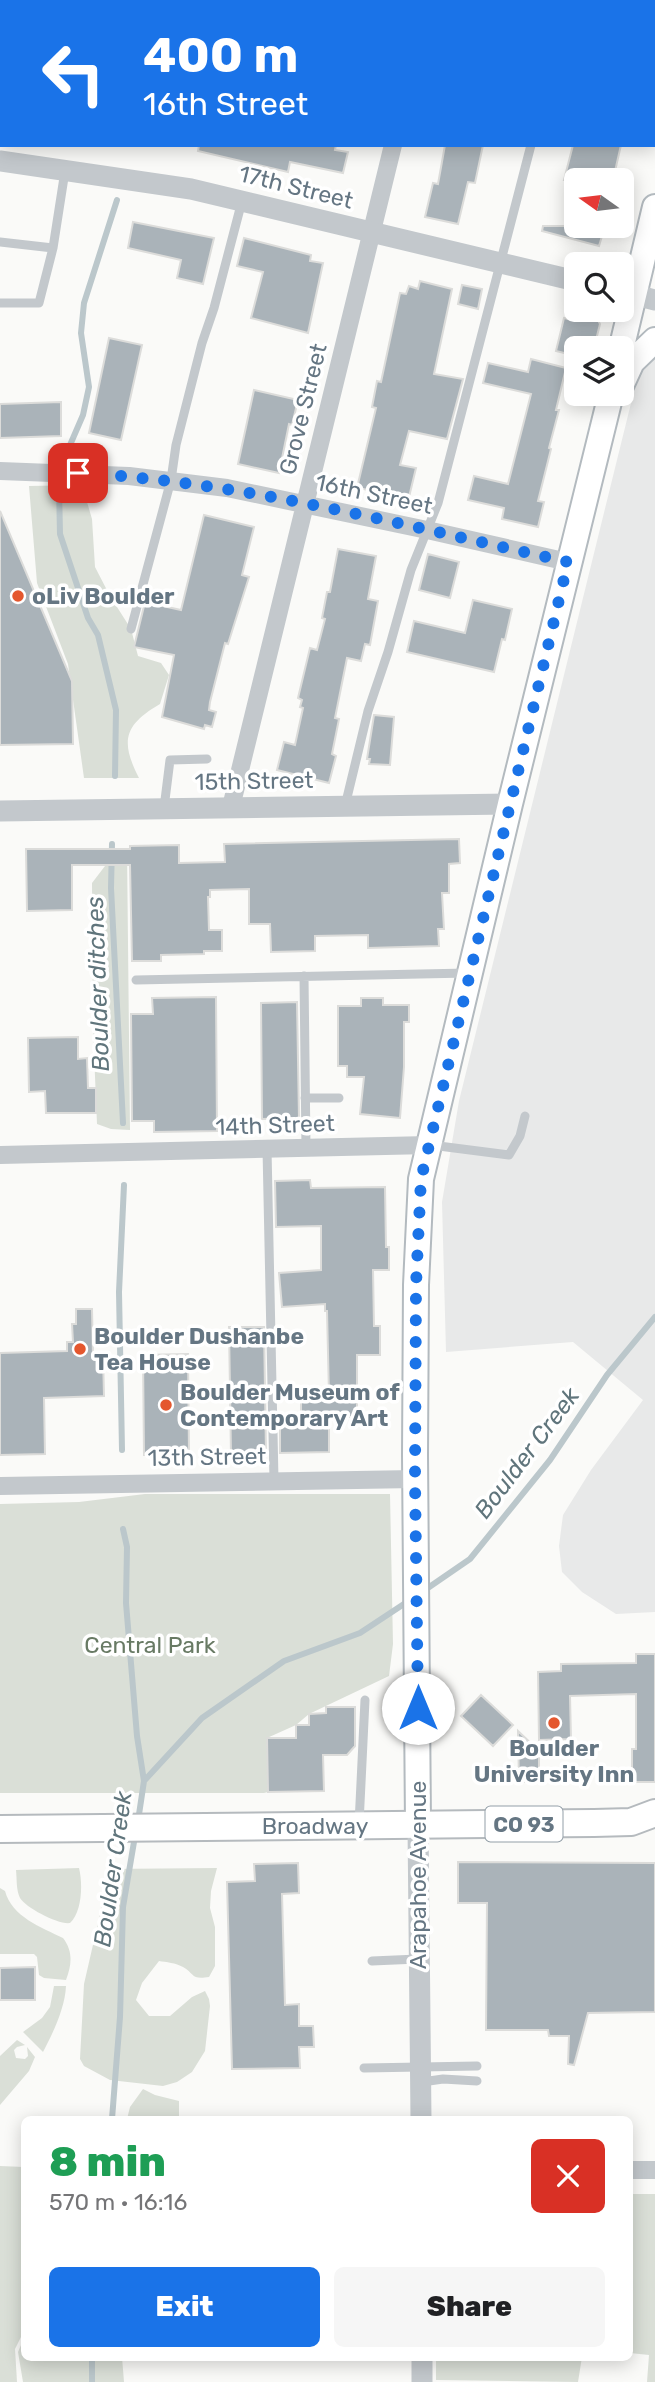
<!DOCTYPE html>
<html lang="en">
<head>
<meta charset="utf-8">
<style>
  body { margin:0; font-family:Rubik,sans-serif; background:#f6f6f6; color:#202124; height:100vh; display:flex; flex-direction:column; font-size:26px; white-space:nowrap }
  * { box-sizing:border-box; margin:0 }
  p { font-size:23px; color:#757577 }
  .icon { flex:none; width:38px; height:38px; fill:none; stroke:currentColor; stroke-width:2; stroke-linecap:round; stroke-linejoin:round }
  .map { position:relative; flex:1; overflow:hidden }
  .panel { position:absolute; left:21px; top:2116px; width:612px; height:245px; display:flex; flex-direction:column; background:#fff; border-radius:10px; box-shadow:0 4px 18px #0003 }
  .panel>* { flex:none }
  .hud { position:absolute; left:0px; top:0px; width:656px; height:147px; box-shadow:0 4px 18px #0003; background:#1a73e8; color:#fff; overflow:hidden }
  .needle { width:46px; rotate:284deg }
  .buttons { position:absolute; left:564px; top:168px; display:grid; gap:14px }
  .buttons a { display:grid; place-items:center; width:70px; height:70px; border-radius:10px; background:#fff; box-shadow:0 4px 18px #0003; font-size:35px }
  .pin { position:absolute; display:grid; place-items:center; width:60px; height:60px; color:#fff; margin:-30px; border-radius:14px; box-shadow:0 4px 10px #0006 }
  .me { position:absolute; width:77px; margin:-38px; rotate:0deg; stroke-linejoin:round; filter:drop-shadow(0 0 5px #0008) }
  .turn { display:flex; align-items:center; gap:24px; height:147px; padding:0 28px; font-size:32px }
  .turn .icon { width:91px; height:91px; stroke-width:2.5 }
  .turn b { display:block; font-size:49px; line-height:60px }
  .round { display:grid; place-items:center; flex:none; width:74px; height:74px; border-radius:10px; background:#f6f6f6 }
  .headline { display:flex; align-items:center; justify-content:space-between; height:119px; padding:0 28px }
  h1 { font-size:42px; font-weight:800; line-height:52px; color:#1e9e55 }
  .button { display:flex; gap:14px; margin-top:auto; padding:14px 28px }
  .button a { flex:1; height:80px; border-radius:10px; background:#1a73e8; color:#fff; font-size:28px; font-weight:800; line-height:80px; text-align:center }
  .button a+a { background:#f6f6f6; color:#202124 }
  .map>svg:first-child { display:block }
</style>
</head>
<body>
<div class="map">
<svg width="655" height="2382" viewBox="0 0 655 2382">
  <rect width="100%" height="100%" fill="#fafaf8"/>
  <!-- built -->
  <path fill="#e8e9e9" d="M655 355V1612L616 1614 582 1592 562 1572 559 1546 563 1515 591 1470 643 1400 573 1342 446 1352 442 1202 459 1101 633 395 642 368Z"/>
  <!-- green -->
  <path fill="#dadfd7" d="M82 485 92 519 95 567 110 596 131 629 138 656 161 663 169 675 160 704C124 725 120 741 139 778H84L68 664 37 583 29 486Z
    M107 849H127L130 1130 111 1129 97 1124 93 1029 92 883 105 866Z
    M145 1494H390L393 1644 389 1676 309 1714 296 1725 267 1738 268 1792 264 1793H0V1504L79 1502Z
    M79 1868C83 1884 82 1912 70 1923 59 1925 26 1908 20 1898 16 1890 17 1879 16 1870Z
    M217 1868 211 1891 210 1908 215 1927V1966L209 1977C191 1980 195 1974 183 1967 176 1963 166 1962 159 1961L142 1983 136 2000 149 2016H170L192 1997 205 1991 209 1999 210 2006 205 2051 192 2072 177 2082 163 2086 110 2080 84 2066 80 2059 84 1984 109 1875 106 1869Z
    M0 1888 5 1891C12 1917 41 1927 63 1938 73 1951 72 1964 66 1980L44 1978 39 1975 37 1957 34 1954H0Z
    M54 1986H66C65 2008 53 2033 43 2052L23 2032 42 2018 50 2007Z
    M17 2040 25 2045 17 2047 14 2050 16 2058 25 2059 28 2056 27 2047 35 2057 29 2071 0 2105V2056Z
    M143 2089 155 2095 179 2101V2119H127L130 2107Z
    M0 2166 24 2167 23 2286 24 2331 15 2349 17 2382H0Z
    M630 2194H655V2382H647L649 2355 630 2353Z
    M24 2338V2357H122L124 2382H23L18 2352Z
    M436 2357H582L578 2382 436 2380Z"/>
  <g fill="none" stroke-linecap="round" stroke-linejoin="round">
    <!-- stream -->
    <path stroke="#bbc7cb" stroke-width="6" d="M170 2V0
      M67 452 83 415 89 387 81 333 84 303 117 200
      M59 487 60 534 88 618 98 635 116 710 115 776
      M112 844 111 888 123 1123
      M122 1450 119 1292 124 1185
      M123 1529 127 1547 126 1603 137 1736 144 1781
      M422 1592 470 1559 550 1460 607 1375 655 1317
      M138 1821 144 1781 202 1718 284 1661 360 1633 410 1600
      M112 2119 120 2017 123 1907 135 1836
      M92 2382V2357"/>
  </g>
  <!-- building -->
  <path fill="#aab3b9" stroke="#dcdcda" stroke-width="2" d="M199 145H336L335 150 348 152 343 173 290 162 288 172 198 151Z
    M445 145H483L475 183 468 182 458 224 425 217 433 183 438 184Z
    M573 145H621L613 180H564Z
    M133 222 214 238 203 284 177 278 181 260 128 248Z
    M543 226H605L599 246 542 231Z
    M244 238 311 255 310 261 323 263 308 333 251 318 263 272 237 266Z
    M420 281 452 289 434 374 463 379 447 439 409 431 400 465 416 468 409 497 357 488 376 408 372 407 377 381 381 382 400 293 406 294 409 286 418 289Z
    M462 285 482 289 478 309 458 304Z
    M575 311 597 318 600 324 594 348H576V356L556 351 564 318 572 320Z
    M109 338 142 345 121 440 89 433Z
    M531 359 566 368 556 410H559L549 448 551 449 538 501 544 502 538 527 502 519 504 508 468 500 474 476 508 484 531 394 483 383 488 363 528 372Z
    M254 390 298 400 292 425 289 424 279 473 238 464Z
    M61 402V436L0 438V404Z
    M0 511 72 681 73 744 0 745Z
    M204 515 254 527 242 575 249 577 228 644 225 643 210 702 209 710 216 712 212 727 205 725 204 729 162 717 174 655 134 647 145 602 181 610Z
    M338 549 376 556 368 599 378 601 370 645 365 644 361 661 347 658 335 718 339 719 332 754 336 756 329 783 277 770 284 742 295 745 303 708 300 707 302 700 298 698 310 648 317 650 325 619 322 618 327 592H330Z
    M428 554 459 562 450 598 419 590Z
    M473 600 512 609 505 640 502 639 494 672 407 652 414 621 465 633Z
    M374 715 394 717 390 765 369 764 370 759H367Z
    M459 839 460 863 449 864V893H442L444 929H438L439 946 368 948V935L315 936V951L271 952 270 924H249V889L210 890V897H208L209 930H222V951H204V954L161 955V961H132L130 865H72V910L27 911 26 849H130V846L179 845V863L225 862 224 844Z
    M216 997 217 1131 154 1132V1121H132L131 1014H153L152 998Z
    M361 998H383V1005H409V1022H404V1067L400 1118 360 1114 364 1077H347V1066H338V1006H361Z
    M297 1002 299 1118 262 1119 261 1003Z
    M78 1037V1059L87 1058 88 1088H96V1113H46L45 1091 29 1092 28 1038Z
    M310 1180 311 1188 385 1187 386 1247H389V1270H373L374 1326H380V1355H357V1417H329V1452L280 1453V1414H301V1396L329 1395 327 1311H325V1304L282 1307 279 1273 321 1270V1226L276 1227 275 1181Z
    M76 1309H92L93 1356H103L104 1396 44 1398 45 1454 0 1455V1353L67 1351V1342H73L72 1324H76Z
    M229 1327H264L266 1454 231 1455Z
    M188 1354 189 1454 144 1455 143 1355Z
    M636 1654H655V1782H632V1749H636V1694L570 1696 571 1739 539 1740 538 1672 561 1671V1664L636 1663Z
    M481 1695 513 1725 493 1746 461 1716Z
    M326 1707H355V1746L347 1755H323L324 1791 268 1792 267 1738H296V1725H309V1714L326 1713Z
    M518 1731 539 1751V1782H519Z
    M458 1862 655 1863V2012L588 2013 574 2065 568 2064 569 2036H549L548 2030H486L487 1903H458Z
    M298 1863 299 1893 282 1894 285 2005 299 2004V2026H313L314 2047H299L300 2068 232 2069 227 1882 255 1881 254 1864Z
    M35 1967V2000H0V1968Z"/>
  <g fill="none" stroke-linecap="round" stroke-linejoin="round">
    <defs>
      <path id="secondary" d="M621 350 655 207
        M621 386 632 362 655 340
        M418 1826 415 1455 416 1285 421 1179 510 804 611 394"/>
      <path id="primary" d="M0 1829 594 1823 631 1822 655 1813"/>
    </defs>
    <!-- secondary casing -->
    <use href="#secondary" stroke="#b3babf" stroke-width="28"/>
    <!-- primary casing -->
    <use href="#primary" stroke="#b5babe" stroke-width="30"/>
    <!-- service -->
    <path stroke="#c3c8cc" stroke-width="9" d="M0 1 1 0
      M264 2V0
      M568 2V0
      M0 242 53 248
      M0 303H39L53 248 65 171
      M131 629 171 480 176 445 202 343 214 308 242 201
      M345 806 368 711 388 652 411 570 438 503 531 145
      M164 808 170 760 207 759
      M304 976 306 1148
      M136 980 468 973
      M305 1098H339
      M431 1145 509 1155 520 1136 525 1116
      M267 1149 274 1480
      M359 1824 365 1700
      M372 1961 418 1959
      M364 2068 477 2066
      M422 2082 443 2079 477 2081"/>
    <!-- minor -->
    <path stroke="#c3c8cc" stroke-width="18" d="M389 0 396 2
      M429 2V0
      M654 69H655
      M0 471 129 476 227 488 427 530 568 562
      M231 807C286 587 339 366 393 145
      M0 1155 429 1145
      M0 1486 415 1479
      M630 2170H655"/>
    <!-- tertiary -->
    <path stroke="#c3c8cc" stroke-width="21" d="M0 161 191 189 576 281
      M621 291 655 300
      M0 811 510 804
      M418 1826 421 2119
      M422 2357V2382"/>
    <!-- secondary -->
    <use href="#secondary" stroke="#fff" stroke-width="24"/>
    <!-- primary -->
    <use href="#primary" stroke="#fff" stroke-width="26"/>
  </g>
  <g fill="none" stroke-linecap="round" stroke-linejoin="round">
    <!-- route -->
    <path stroke="#1a73e8" stroke-width="12" stroke-dasharray="0 21.6" d="M78 473C245 482 407 526 568 562L421 1179 416 1285 415 1479 418 1708"/>
  </g>
  <!-- markers -->
  <g fill="#e4572e" stroke="#fff" stroke-width="2.5">
    <circle cx="18" cy="596" r="7"/>
    <circle cx="80" cy="1349" r="7"/>
    <circle cx="166" cy="1405" r="7"/>
    <circle cx="554" cy="1723" r="7"/>
  </g>
  <g text-anchor="middle" dominant-baseline="central" stroke-width="7" stroke-linejoin="round" paint-order="stroke">
    <!-- shield labels -->
    <rect fill="#fff" stroke="#939fa8" stroke-width="2" x="485.5" y="1806.5" width="77" height="35" rx="5"/>
    <g font-size="21" font-weight="bold" fill="#657683">
      <text x="524" y="1824">CO 93</text>
    </g>
    <!-- street labels -->
    <g font-size="23" fill="#657683" stroke="#fff">
      <text transform="translate(296 187) rotate(14)">17th Street</text>
      <text transform="translate(303 409) rotate(-76)">Grove Street</text>
      <text transform="translate(374 494) rotate(12)">16th Street</text>
      <text transform="translate(254 781) rotate(-1)">15th Street</text>
      <text transform="translate(275 1125) rotate(-2)">14th Street</text>
      <text transform="translate(207 1457) rotate(-1)">13th Street</text>
      <text x="315" y="1826">Broadway</text>
      <text transform="translate(418 1875) rotate(-90)">Arapahoe Avenue</text>
    </g>
    <!-- poi labels -->
    <g font-size="23" font-weight="bold" fill="#657683" stroke="#fff" text-anchor="start">
      <text x="32" y="596">oLiv Boulder</text>
      <text x="94" y="1336">Boulder Dushanbe<tspan x="94" dy="26">Tea House</tspan></text>
      <text x="180" y="1392">Boulder Museum of<tspan x="180" dy="26">Contemporary Art</tspan></text>
      <text x="554" y="1748" text-anchor="middle">Boulder<tspan x="554" dy="26">University Inn</tspan></text>
    </g>
    <!-- park labels -->
    <g font-size="23" fill="#687a64" stroke="#fff">
      <text x="150" y="1645">Central Park</text>
    </g>
    <!-- water labels -->
    <g font-size="24" font-style="italic" fill="#60757c" stroke="#fff">
      <text transform="translate(98 984) rotate(-92)">Boulder ditches</text>
      <text transform="translate(527 1453) rotate(-53)">Boulder Creek</text>
      <text transform="translate(113 1869) rotate(-82)">Boulder Creek</text>
    </g>
  </g>
</svg>
<div class="buttons">
<a><svg class="needle" viewBox="-14 -14 28 28"><path d="M0-13l5 13h-10z" fill="#e53935"/><path d="M0 13l5-13h-10z" fill="#757577"/></svg></a>
<a><svg class="icon" aria-label="search" viewBox="0 0 24 24"><circle cx="10" cy="10" r="6"/><path d="M15 15l6 6"/></svg></a>
<a><svg class="icon" aria-label="layers" viewBox="0 0 24 24"><path d="M12 4l9 5-9 5-9-5zM3 14l9 5 9-5"/></svg></a>
</div>
<div class="pin" style="left:78px;top:473px;background:#d93025"><svg class="icon" aria-label="arrive" viewBox="0 0 24 24"><path d="M6 21V4h12l-3 4 3 4H6"/></svg></div>
<svg class="me" style="left:418px;top:1708px" viewBox="-20 -20 40 40"><circle r="19" fill="#fff"/><path d="M0-13L10 11 0 6-10 11z" fill="#1a73e8"/></svg>
<div class="hud">
<div class="turn"><svg class="icon" aria-label="left" viewBox="0 0 24 24"><path d="M17 20v-9H6M10 6l-5 5 5 5"/></svg><div><b>400 m</b>16th Street</div></div>
</div>
<section class="panel">
<div class="headline"><div><h1>8 min</h1><p>570 m · 16:16</p></div><a class="round" style="background:#d93025;color:#fff"><svg class="icon" aria-label="close" viewBox="0 0 24 24"><path d="M6 6l12 12M18 6L6 18"/></svg></a></div>
<div class="button"><a>Exit</a><a>Share</a></div>
</section>
</div>
</body>
</html>
